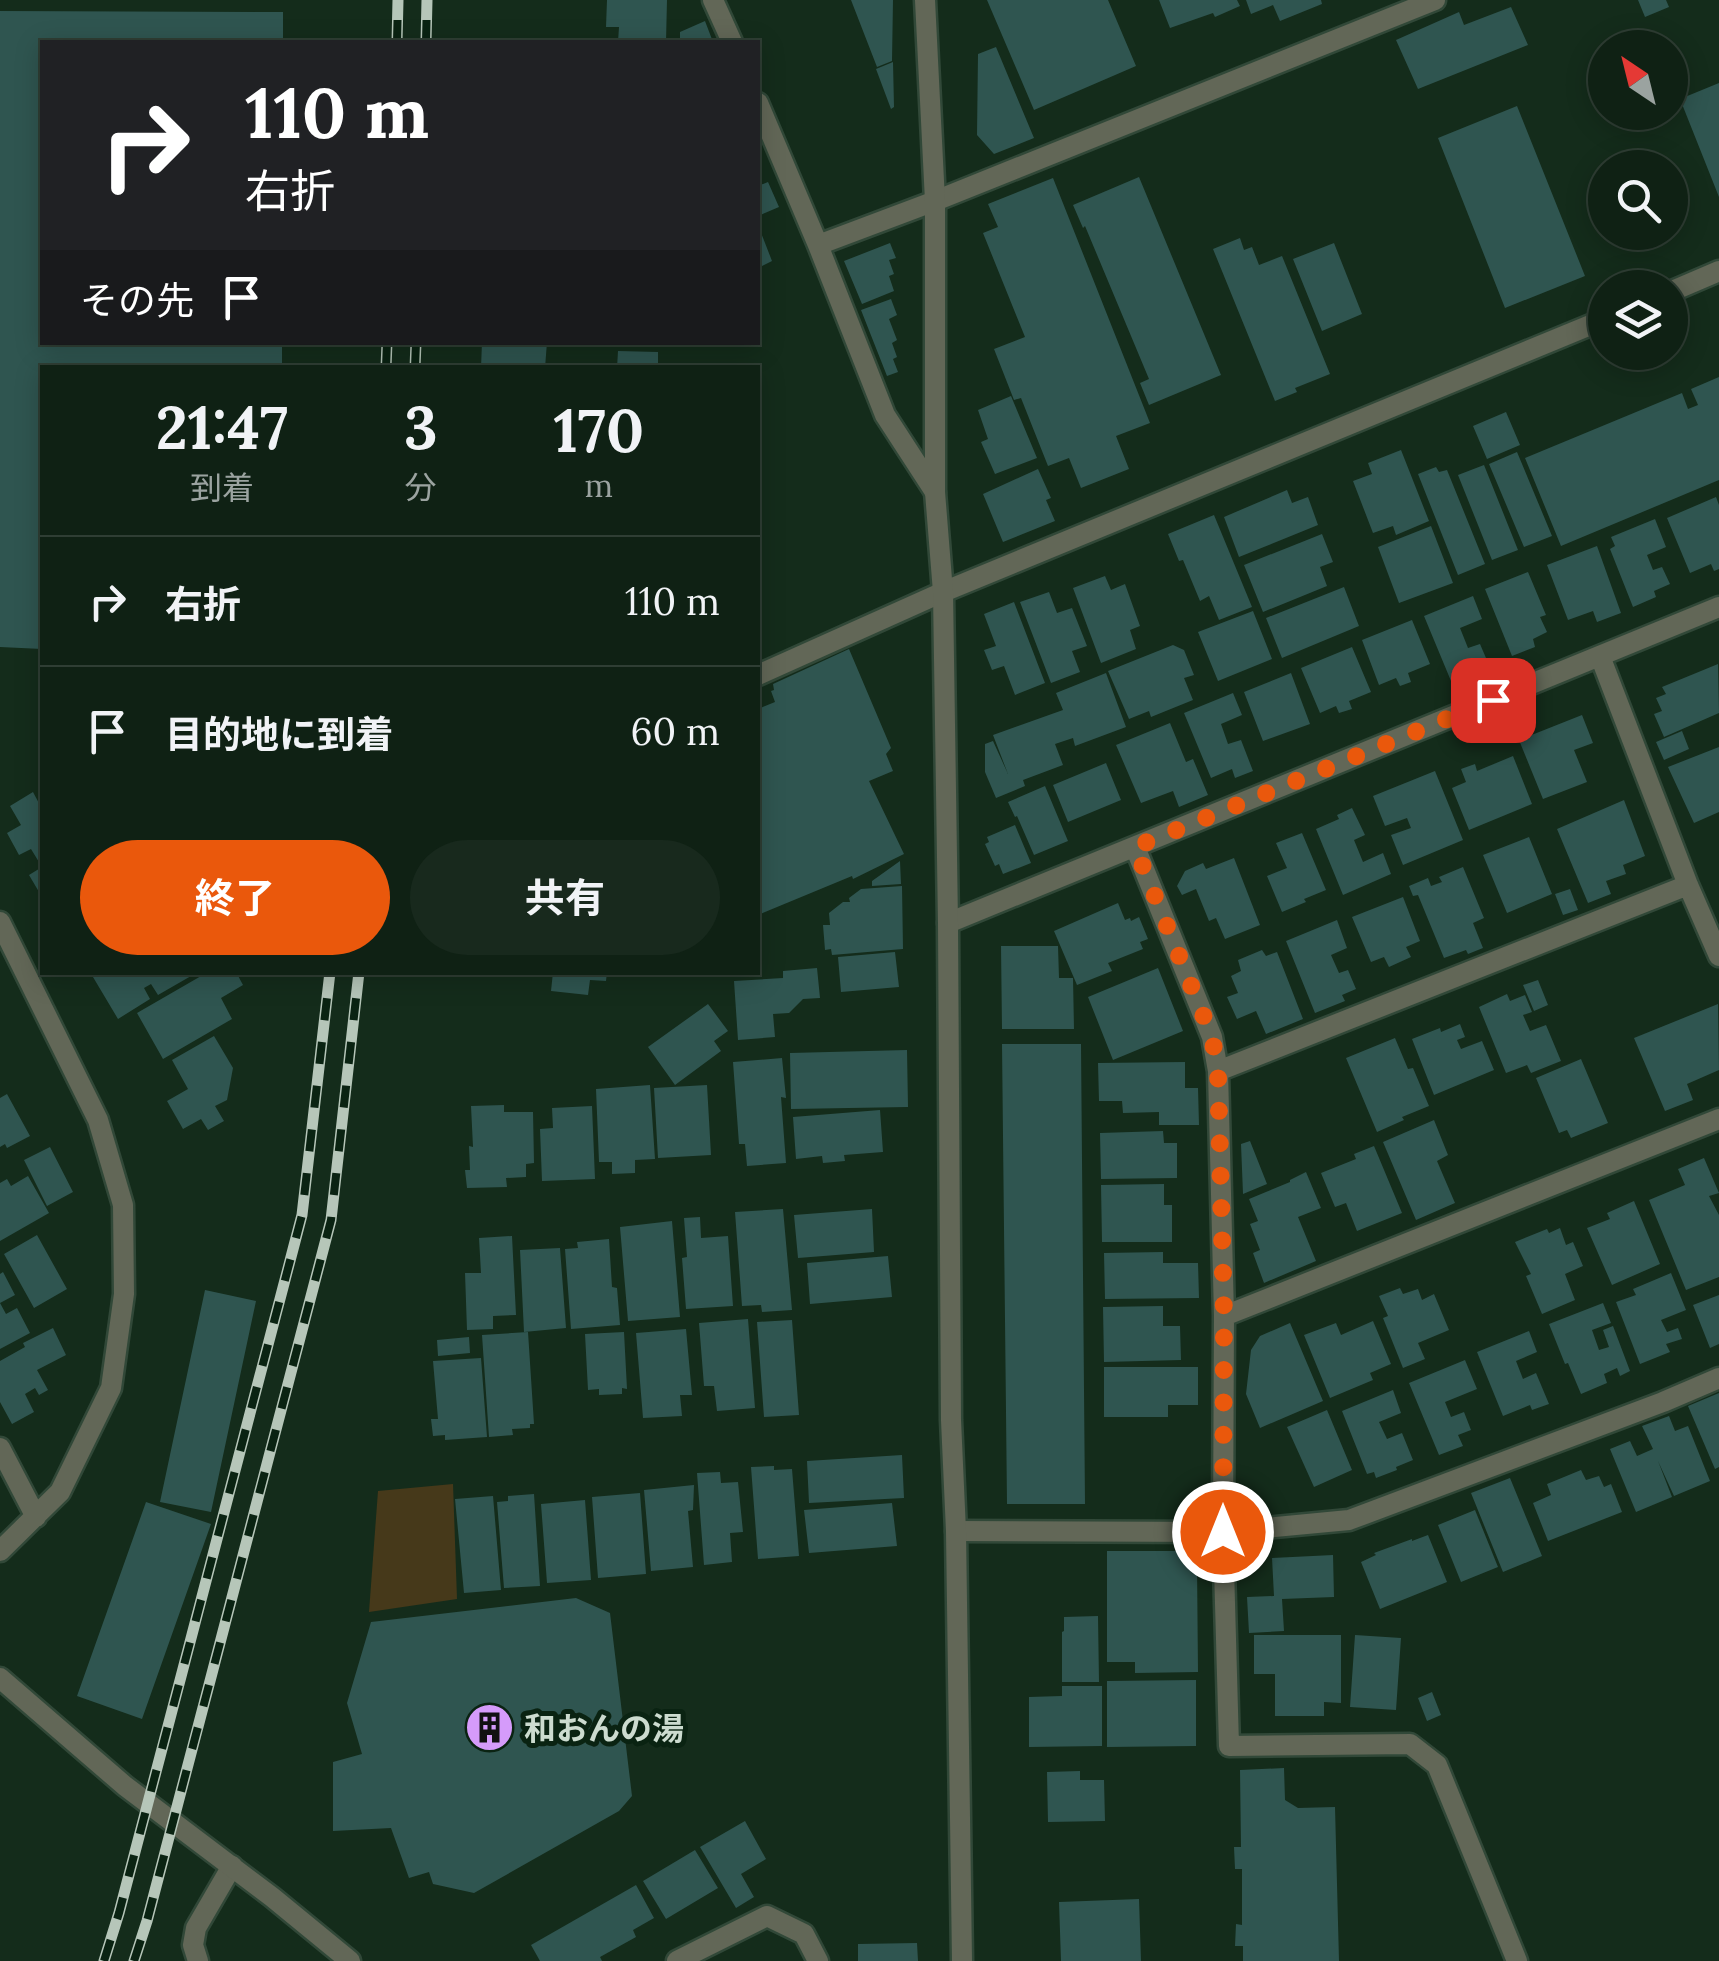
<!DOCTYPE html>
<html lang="ja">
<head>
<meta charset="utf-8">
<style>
  body { margin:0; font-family:Lora,"Noto Sans JP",serif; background:#18291d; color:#f1f3f6; height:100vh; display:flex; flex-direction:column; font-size:38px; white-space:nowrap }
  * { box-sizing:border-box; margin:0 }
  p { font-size:32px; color:#9ba3a0 }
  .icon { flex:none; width:55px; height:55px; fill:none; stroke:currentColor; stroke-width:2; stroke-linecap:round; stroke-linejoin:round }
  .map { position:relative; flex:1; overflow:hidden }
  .sheet { position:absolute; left:40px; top:365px; width:720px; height:610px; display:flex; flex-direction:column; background:#0f2114; border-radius:0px; box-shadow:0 5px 25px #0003,0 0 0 2px #2f3e34 }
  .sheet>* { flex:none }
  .banner { position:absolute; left:40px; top:40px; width:720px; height:305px; border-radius:0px; box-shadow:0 5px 25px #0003,0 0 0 2px #2f3e34; background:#202124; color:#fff; overflow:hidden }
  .needle { width:65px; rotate:325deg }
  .tools { position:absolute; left:1588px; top:30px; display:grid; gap:20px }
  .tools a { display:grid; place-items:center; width:100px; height:100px; border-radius:50%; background:#0f2114; box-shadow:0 5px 25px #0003,0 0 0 2px #2f3e34; font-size:50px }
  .pin { position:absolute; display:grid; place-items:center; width:85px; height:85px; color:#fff; margin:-42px; border-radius:20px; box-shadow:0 5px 15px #0006 }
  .me { position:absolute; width:110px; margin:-55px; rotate:0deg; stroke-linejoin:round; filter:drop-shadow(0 0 8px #0008) }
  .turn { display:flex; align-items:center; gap:35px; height:210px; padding:0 40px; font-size:45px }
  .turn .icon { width:130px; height:130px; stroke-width:2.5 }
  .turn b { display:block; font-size:70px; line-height:85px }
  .then { display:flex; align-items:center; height:95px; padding:0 40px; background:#0003; gap:20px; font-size:38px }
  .eta { display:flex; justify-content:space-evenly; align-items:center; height:170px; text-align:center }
  .eta b { font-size:60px; font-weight:700; line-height:70px }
  .action { display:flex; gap:20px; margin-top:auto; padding:20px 40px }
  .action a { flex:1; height:115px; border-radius:60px; background:#ea580c; color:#fff; font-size:40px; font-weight:700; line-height:115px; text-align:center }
  .action a+a { background:#18291d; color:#f1f3f6 }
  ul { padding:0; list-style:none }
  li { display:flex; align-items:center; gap:30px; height:130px; padding:0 40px; border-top:2px solid #2f3e34 }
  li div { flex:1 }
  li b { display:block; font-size:38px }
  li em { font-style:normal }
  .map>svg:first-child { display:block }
</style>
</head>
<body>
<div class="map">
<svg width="1719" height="1961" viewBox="0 0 1719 1961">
  <rect width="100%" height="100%" fill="#142c1b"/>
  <!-- green -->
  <path fill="#46391a" d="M453 1484 457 1599 369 1612 378 1491Z"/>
  <!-- building -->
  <path fill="#2f5550" d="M607 0H667L666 42H618L619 27H606Z
    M851 0H893L892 61 877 67Z
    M987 0H1108L1136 66 1034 110Z
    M1159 0H1237L1240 6 1215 17 1213 13 1170 28Z
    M1246 0H1321L1322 4 1280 21 1273 5 1251 14Z
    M1638 0H1666L1669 7 1645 17Z
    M1511 7 1528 45 1418 89 1396 40 1459 12 1464 25Z
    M0 11 283 12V42H42V342H282V368H42V649L0 647Z
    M705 21 713 42H680V32Z
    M996 47 1034 138 994 154 977 135 978 54Z
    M893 62 894 107 891 109 876 69Z
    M1719 83V197L1680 99Z
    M1517 106 1585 276 1505 308 1438 138Z
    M1139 177 1221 375 1149 405 1140 383 1149 379 1085 226 1083 228 1073 205Z
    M1053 178 1150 423 1116 436 1129 469 1081 488 1069 458 1048 466 1021 398 1014 400 994 349 1025 337 983 233 998 227 988 204Z
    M768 182 779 207 758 216V186Z
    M758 225 772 261 758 268Z
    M1240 238 1244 250 1252 247 1259 265 1282 256 1330 374 1295 388 1297 392 1275 401 1213 249Z
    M890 243 896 258 889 260 894 274 889 276 894 291 862 304 844 261Z
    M1334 243 1362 314 1322 331 1293 259Z
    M891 299 897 315 889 319 897 340 892 343 897 357 893 359 898 372 887 376 861 310Z
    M482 342H547L545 368H481Z
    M618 351 658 352V368H617Z
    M1719 377V480L1561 546 1525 458 1682 393 1688 409 1698 405 1691 389Z
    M1011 396 1037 458 995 474 981 442 988 439 978 410Z
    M1506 412 1520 445 1487 459 1473 426Z
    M1401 450 1429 521 1396 535 1393 526 1373 533 1353 481 1372 474 1368 463Z
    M1517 452 1552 536 1524 547 1489 464Z
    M1484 465 1518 550 1492 560 1458 475Z
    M1436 467 1439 472 1447 470 1485 564 1458 575 1418 474Z
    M1038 469 1051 498 1046 500 1055 521 1003 542 983 494Z
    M1287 490 1292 503 1308 497 1318 525 1239 557 1224 517Z
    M1716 497 1719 505V569L1714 571 1711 564 1690 573 1667 518Z
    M1214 515 1252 607 1219 620 1209 596 1200 601 1183 560 1179 561 1168 534Z
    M1655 519 1666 547 1647 555 1653 570 1662 567 1670 584 1654 591 1656 597 1633 607 1610 549 1615 546 1611 537Z
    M1431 526 1453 583 1399 603 1378 547Z
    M1322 534 1333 562 1320 567 1327 586 1263 612 1244 565Z
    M1597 546 1621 613 1597 622 1593 611 1568 620 1547 565Z
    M1528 572 1546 615 1540 617 1547 632 1533 639 1535 647 1512 656 1485 589Z
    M1105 576 1111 590 1125 584 1140 626 1130 630 1136 649 1101 663 1073 588Z
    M1344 587 1359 626 1282 658 1266 618Z
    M1049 592 1057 613 1072 608 1087 646 1072 651 1080 672 1051 683 1020 602Z
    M1473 596 1482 619 1460 628 1468 648 1480 644 1492 672 1462 684 1459 678 1451 681 1424 616Z
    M1014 602 1045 683 1015 695 1004 666 992 670 984 650 996 646 984 614Z
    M1253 611 1272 659 1218 681 1198 632Z
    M1412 620 1430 664 1408 673 1411 682 1400 686 1396 678 1379 685 1362 640Z
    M1173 645 1184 650 1194 675 1184 678 1193 700 1151 717 1149 711 1129 719 1108 671Z
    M1352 647 1371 692 1349 701 1352 709 1339 713 1336 706 1320 713 1301 668Z
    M849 649 891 748 886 754 893 771 869 781 904 854 853 879 852 876 758 915V709L775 702 771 691 774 690 773 684Z
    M1718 664 1719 713 1664 737 1654 714 1662 711 1656 698 1666 694 1662 687Z
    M1106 673 1126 727 1075 746 1073 738 1055 744 1063 765 1023 780 1025 786 996 798 985 772V744L993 741 1008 774 993 735 1063 710 1056 693Z
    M1291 673 1310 724 1263 741 1244 692Z
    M1233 693 1242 715 1221 724 1228 744 1241 740 1253 771 1235 778 1232 769 1211 778 1184 713Z
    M1582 715 1593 743 1574 750 1587 782 1543 799 1519 740Z
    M1170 723 1186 762 1193 759 1208 795 1179 807 1173 791 1141 803 1116 745Z
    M1682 731 1689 749 1664 760 1656 742Z
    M1719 747V812L1694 823 1668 767Z
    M1513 756 1532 804 1469 830 1452 788 1466 782 1461 769 1475 764 1477 771Z
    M1106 763 1121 800 1068 822 1053 785Z
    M1435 771 1463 840 1403 865 1391 835 1411 828 1407 818 1385 826 1373 796Z
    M1045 786 1068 841 1034 855 1017 816 1015 817 1008 802Z
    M33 792 42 809V897L29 875 42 867 31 849 19 855 7 833 21 825 10 806Z
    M1624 800 1645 856 1623 865 1626 874 1606 881 1611 894 1588 903 1557 829Z
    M1352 808 1365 835 1354 840 1363 862 1383 853 1391 874 1343 895 1316 829 1339 819 1337 815Z
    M1015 825 1031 863 1003 874 999 864 995 866 985 844 989 842 987 837Z
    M1302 833 1326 890 1304 899 1306 902 1282 912 1267 876 1287 868 1276 843Z
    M1529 837 1552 894 1507 913 1483 855Z
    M1234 858 1260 925 1225 939 1216 918 1209 921 1196 889 1182 895 1177 886 1185 871 1203 863 1206 869Z
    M900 861 901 884 872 886V881Z
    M1463 867 1484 918 1473 923 1483 948 1468 954 1466 950 1444 958 1418 895 1413 896 1409 886 1428 878 1431 886 1442 882 1439 877Z
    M902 886 903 949 832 955 831 949 825 950 823 925H830L829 913 843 902H850L849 898 861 889Z
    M1570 889 1578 910 1563 915 1555 894Z
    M1403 897 1420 941 1406 947 1411 957 1389 967 1384 957 1371 962 1352 917Z
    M1118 903 1125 920 1130 918 1131 921 1139 917 1148 939 1140 942 1143 949 1108 963 1112 971 1077 985 1054 931Z
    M1337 920 1347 948 1331 955 1339 973 1348 970 1356 989 1342 995 1345 1001 1315 1013 1286 941Z
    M1001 946H1058L1059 978H1073L1074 1029H1002Z
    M1262 950 1266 956 1277 952 1303 1019 1266 1034 1256 1011 1237 1019 1227 997 1238 993 1231 976 1241 971 1238 960Z
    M895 952 899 987 841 992 838 957Z
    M817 968 820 998 803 999 789 1013 773 1014 775 1037 738 1040 734 981 783 978V971Z
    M1158 968 1183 1031 1113 1060 1088 997Z
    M90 972H188L191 976 158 995 151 984 144 988 150 999 118 1019Z
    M208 972H236L243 985 221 998 232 1019 163 1059 137 1013Z
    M553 972H607L606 981 590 980 588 995 551 991Z
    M1538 980 1548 1005 1534 1011 1523 985Z
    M1507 994 1510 1001 1525 995 1532 1012 1523 1015 1530 1031 1546 1025 1561 1061 1531 1073 1527 1065 1506 1073 1479 1007Z
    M708 1004 728 1031 714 1041 721 1051 675 1085 648 1047Z
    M1718 1004 1719 1070 1687 1084 1693 1100 1665 1111 1634 1038Z
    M1460 1024 1465 1037 1457 1040 1461 1049 1482 1041 1494 1070 1434 1095 1412 1039 1440 1028 1441 1032Z
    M214 1036 233 1068 227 1100 215 1106 224 1121 208 1130 201 1119 183 1129 167 1101 188 1089 172 1060Z
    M1395 1038 1408 1069 1413 1068 1429 1106 1402 1117 1404 1120 1377 1132 1346 1058Z
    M1002 1044H1081L1085 1504H1007Z
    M907 1050 908 1107 791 1109 790 1053Z
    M782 1058 786 1098 781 1097 786 1163 747 1166 745 1144H739L733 1062Z
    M1581 1059 1608 1123 1571 1138 1567 1130 1559 1133 1536 1078Z
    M1185 1062V1088H1198L1199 1125H1159V1112L1123 1113 1122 1101H1099L1098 1063Z
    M650 1085 655 1159 635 1160V1173L612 1174V1162H599L596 1089Z
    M707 1085 711 1155 658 1158 654 1088Z
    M7 1094 30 1136 7 1148 5 1144 0 1147V1098Z
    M504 1105V1112H533L534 1163 526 1164V1177L506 1178 507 1187 467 1188 465 1170H470L469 1146 473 1147 471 1106Z
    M592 1106 595 1179 542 1181 540 1129 553 1128 552 1108Z
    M880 1110 883 1152 844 1155 845 1161 823 1163 822 1156 796 1159 793 1117Z
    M1434 1120 1448 1155 1437 1161 1455 1203 1416 1220 1383 1142Z
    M1163 1131 1164 1143H1177V1178L1101 1179 1100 1133Z
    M1250 1141 1267 1184 1243 1194 1241 1144Z
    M1374 1146 1402 1213 1357 1231 1346 1203 1335 1207 1321 1173 1356 1159 1354 1154Z
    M50 1147 73 1192 47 1206 24 1160Z
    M1704 1158 1719 1193 1709 1196 1719 1215V1277L1686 1290 1649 1200 1685 1185 1678 1169Z
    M1306 1172 1321 1208 1298 1217 1316 1261 1264 1283 1253 1253 1260 1250 1250 1224 1258 1221 1249 1199 1290 1182V1180Z
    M28 1176 49 1213 0 1241V1183L7 1179 11 1186Z
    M1164 1184V1205H1172V1242H1102L1101 1185Z
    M1634 1201 1660 1264 1612 1285 1587 1228 1610 1219 1607 1213Z
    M783 1209 792 1310 762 1312 761 1305 742 1306 735 1212Z
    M872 1209 874 1252 798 1258 794 1215Z
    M700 1217 701 1238 728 1236 733 1306 686 1309 682 1258 687 1257 684 1218Z
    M672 1221 680 1317 628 1321 620 1227Z
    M1560 1228 1566 1245 1573 1242 1583 1266 1565 1274 1575 1300 1542 1314 1526 1276 1531 1274 1515 1242 1547 1229 1549 1233Z
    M37 1235 67 1289 34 1308 4 1254Z
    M512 1236 516 1315 493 1316V1329L467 1330 465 1273H481L479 1238Z
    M609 1239 612 1287 617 1288 620 1325 571 1329 565 1249 578 1248 577 1242Z
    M560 1248 566 1328 524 1332 520 1250Z
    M1163 1252V1263H1198L1199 1298 1105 1299 1104 1253Z
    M888 1256 892 1297 810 1304 807 1263Z
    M3 1272 15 1295 0 1303 6 1314 17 1308 30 1333 0 1349V1274Z
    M1671 1273 1686 1310 1661 1320 1667 1332 1678 1328 1682 1339 1666 1344 1670 1352 1640 1364 1616 1302 1636 1295 1633 1289Z
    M1400 1288 1403 1294 1418 1289 1422 1300 1434 1294 1449 1330 1418 1343 1425 1359 1403 1368 1383 1318 1388 1316 1379 1296Z
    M205 1290 256 1301 211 1512 160 1502Z
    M1719 1295V1344L1710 1348 1693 1305Z
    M1603 1303 1611 1323 1592 1330 1599 1350 1609 1347 1603 1330 1613 1326 1630 1371 1620 1376 1617 1368 1604 1374 1607 1383 1581 1394 1568 1363 1565 1364 1549 1324Z
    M1163 1306V1326H1180L1181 1360 1104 1362 1103 1307Z
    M748 1319 755 1408 717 1411 714 1386H704L699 1323Z
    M792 1320 799 1415 764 1417 757 1322Z
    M1373 1321 1391 1364 1370 1373 1373 1380 1330 1398 1304 1335 1336 1323 1341 1335Z
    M1290 1323 1323 1401 1260 1428 1246 1394 1251 1350 1260 1336Z
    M53 1328 66 1355 37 1370 48 1390 39 1395 35 1388 25 1394 34 1412 12 1424 0 1402V1361L25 1347 23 1343Z
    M686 1329 692 1395H680L682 1416 643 1418 636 1333Z
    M1529 1331 1537 1352 1516 1361 1523 1379 1536 1373 1549 1404 1532 1410 1530 1405 1503 1416 1477 1352Z
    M528 1332 534 1424H530V1428L512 1429 513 1435 489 1437 482 1335Z
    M624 1332 627 1389 622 1388V1394L599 1395V1389L588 1390 585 1334Z
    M469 1337 470 1353 438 1356 437 1340Z
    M481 1358 487 1437 445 1440V1435L433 1436 431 1419H438L433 1361Z
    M1465 1360 1477 1389 1445 1402 1451 1417 1464 1412 1471 1430 1458 1435 1463 1446 1439 1455 1409 1383Z
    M1104 1367H1198V1405H1168V1417H1104Z
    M1393 1390 1401 1413 1379 1422 1387 1439 1402 1433 1413 1460 1396 1467 1397 1470 1376 1478 1374 1472 1367 1474 1342 1411Z
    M1719 1393V1467L1715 1469 1688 1406Z
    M1327 1410 1352 1470 1314 1487 1287 1427Z
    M1669 1416 1675 1431 1688 1426 1710 1481 1674 1496 1658 1461 1672 1497 1636 1512 1610 1449 1630 1441 1637 1456 1653 1449 1642 1426Z
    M902 1455 904 1498 809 1503 807 1461Z
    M774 1466V1470L792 1469 799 1556 758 1559 751 1467Z
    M1581 1470 1586 1480 1599 1476 1604 1487 1611 1484 1622 1512 1548 1541 1533 1503 1551 1495 1547 1484Z
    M720 1472 721 1483 738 1482 743 1532 730 1533 732 1562 704 1565 697 1473Z
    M1510 1478 1542 1556 1503 1572 1471 1493Z
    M694 1485 693 1510 688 1511 693 1567 651 1571 644 1490Z
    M640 1493 646 1574 598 1578 592 1497Z
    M534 1494 540 1586 504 1588 497 1502 508 1501V1496Z
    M493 1496 501 1590 464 1593 455 1499Z
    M585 1500 591 1580 547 1583 541 1504Z
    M146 1502 211 1524 142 1719 77 1696Z
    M892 1503 897 1546 809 1553 804 1510Z
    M1475 1510 1498 1567 1461 1582 1438 1525Z
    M1428 1535 1447 1582 1380 1609 1361 1562 1376 1555 1374 1553 1412 1539V1541Z
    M1107 1551H1188V1564H1197L1198 1672 1135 1673V1662H1107Z
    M1333 1555 1334 1597 1282 1599 1284 1631 1249 1633 1247 1597 1274 1596 1272 1558Z
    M576 1598 610 1613 632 1796 619 1811 474 1893 433 1884 429 1872 409 1878 391 1828 333 1831V1762L362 1754 347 1703 371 1622Z
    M1098 1616 1099 1682H1062V1632L1064 1631V1617Z
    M1254 1635H1341V1703L1324 1702V1716H1275V1674H1254Z
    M1355 1635 1401 1638 1396 1710 1350 1707Z
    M1196 1680V1746L1107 1747V1681Z
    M1062 1686H1102V1746L1029 1747V1697L1062 1696Z
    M1432 1692 1441 1715 1427 1721 1418 1698Z
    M1284 1768 1285 1800 1298 1808 1335 1807 1339 1961H1243V1946H1235L1236 1924 1242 1925V1869H1235L1234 1847H1241L1240 1770Z
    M1080 1771V1780H1104L1105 1821 1048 1822 1047 1772Z
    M745 1821 766 1859 741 1874 754 1897 736 1908 700 1847Z
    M695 1850 718 1888 666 1919 643 1881Z
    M636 1885 654 1918 633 1930 636 1937 600 1957 602 1961H540L531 1945Z
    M1139 1899 1141 1961H1061L1059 1902Z
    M917 1943 918 1961H858V1944Z"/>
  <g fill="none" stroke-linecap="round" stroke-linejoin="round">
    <defs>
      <path id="service" d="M198 1961 193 1945 196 1928 232 1866"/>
      <path id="minor" d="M713 0 732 42
        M758 103 818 245 885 415 935 492
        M818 245 935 201 1435 0
        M1670 292 1719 271
        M1600 656 1688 885 1719 956
        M758 675 943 592 1605 319
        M1135 847 1212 1037 1218 1071 1224 1316 1223 1532 1229 1746 1410 1744 1437 1765 1517 1961
        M0 922 98 1120 123 1205 124 1294 111 1388 60 1492 0 1551
        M948 923 1719 607
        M1218 1071 1688 885
        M1224 1316 1719 1119
        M0 1448 36 1517
        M956 1531 1223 1532 1349 1520 1663 1402 1719 1378
        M677 1961 767 1916 804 1934 818 1961"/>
      <path id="tertiary" d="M925 0 935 201V492L943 592 948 923 951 1420 956 1531 962 1961
        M0 1678 125 1786 272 1897 350 1961"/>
    </defs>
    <!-- service casing -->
    <use href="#service" stroke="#314838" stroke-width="25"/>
    <!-- minor casing -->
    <use href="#minor" stroke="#314838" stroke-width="25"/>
    <!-- tertiary casing -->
    <use href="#tertiary" stroke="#314838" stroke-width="25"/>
    <!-- service -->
    <use href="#service" stroke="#626757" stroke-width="20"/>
    <!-- minor -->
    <use href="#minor" stroke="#626757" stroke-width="20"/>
    <!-- tertiary -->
    <use href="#tertiary" stroke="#626757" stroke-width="20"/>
    <defs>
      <path id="rail" d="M397 42 398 0
        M426 42 427 0
        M386 368 387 342
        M415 368 416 342
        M104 1961 119 1913 302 1215 330 972
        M134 1961 147 1921 331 1220 359 972"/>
    </defs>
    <!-- rail casing -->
    <use href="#rail" stroke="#b6c6b9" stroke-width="11"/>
    <!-- rail -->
    <use href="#rail" stroke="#0a2312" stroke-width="8" stroke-dasharray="22" stroke-linecap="butt"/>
  </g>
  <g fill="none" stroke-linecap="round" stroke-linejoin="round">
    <!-- route -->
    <path stroke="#ea580c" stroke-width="18" stroke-dasharray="0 32.4" d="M1223 1532 1224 1316 1218 1072 1212 1037 1135 847 1493 700"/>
  </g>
  <!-- icons -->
  <defs>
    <symbol id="building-disc" viewBox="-11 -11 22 22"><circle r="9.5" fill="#d59bfa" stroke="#0a2312"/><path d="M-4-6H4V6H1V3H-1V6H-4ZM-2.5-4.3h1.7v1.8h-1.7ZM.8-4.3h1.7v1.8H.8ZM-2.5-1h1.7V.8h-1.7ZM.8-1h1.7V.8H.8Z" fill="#111"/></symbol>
  </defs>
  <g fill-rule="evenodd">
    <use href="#building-disc" x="462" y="1700" width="55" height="55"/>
  </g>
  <g text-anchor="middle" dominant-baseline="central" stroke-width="10" stroke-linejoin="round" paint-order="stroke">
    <!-- poi labels -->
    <g font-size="32" font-weight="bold" fill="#ccdbcf" stroke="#0a2312" text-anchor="start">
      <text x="524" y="1728">和おんの湯</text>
    </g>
  </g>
</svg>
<div class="tools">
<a><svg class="needle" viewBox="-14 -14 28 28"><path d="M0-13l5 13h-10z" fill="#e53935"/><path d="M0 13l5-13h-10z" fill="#9ba3a0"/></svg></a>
<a><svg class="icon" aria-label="search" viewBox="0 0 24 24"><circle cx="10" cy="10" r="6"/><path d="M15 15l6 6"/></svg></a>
<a><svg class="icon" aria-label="layers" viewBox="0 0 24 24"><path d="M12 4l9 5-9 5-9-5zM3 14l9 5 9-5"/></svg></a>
</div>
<div class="pin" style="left:1493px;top:700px;background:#d93025"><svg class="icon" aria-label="arrive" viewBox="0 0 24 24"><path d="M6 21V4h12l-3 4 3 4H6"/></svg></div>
<svg class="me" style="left:1223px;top:1532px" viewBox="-20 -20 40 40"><circle r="17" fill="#ea580c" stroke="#fff" stroke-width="3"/><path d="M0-11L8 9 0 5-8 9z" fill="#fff"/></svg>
<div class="banner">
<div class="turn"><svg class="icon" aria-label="right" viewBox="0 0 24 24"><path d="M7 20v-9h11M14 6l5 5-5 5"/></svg><div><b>110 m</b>右折</div></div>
<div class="then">その先<svg class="icon" aria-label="arrive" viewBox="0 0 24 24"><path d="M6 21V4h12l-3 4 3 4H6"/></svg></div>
</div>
<section class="sheet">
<div class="eta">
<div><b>21:47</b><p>到着</p></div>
<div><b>3</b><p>分</p></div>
<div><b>170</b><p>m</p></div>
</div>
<ul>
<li><svg class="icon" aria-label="right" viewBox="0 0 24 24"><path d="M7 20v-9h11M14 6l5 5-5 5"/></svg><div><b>右折</b></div><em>110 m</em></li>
<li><svg class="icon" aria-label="arrive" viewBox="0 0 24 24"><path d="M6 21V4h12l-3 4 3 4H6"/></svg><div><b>目的地に到着</b></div><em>60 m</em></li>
</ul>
<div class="action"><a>終了</a><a>共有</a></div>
</section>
</div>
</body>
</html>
